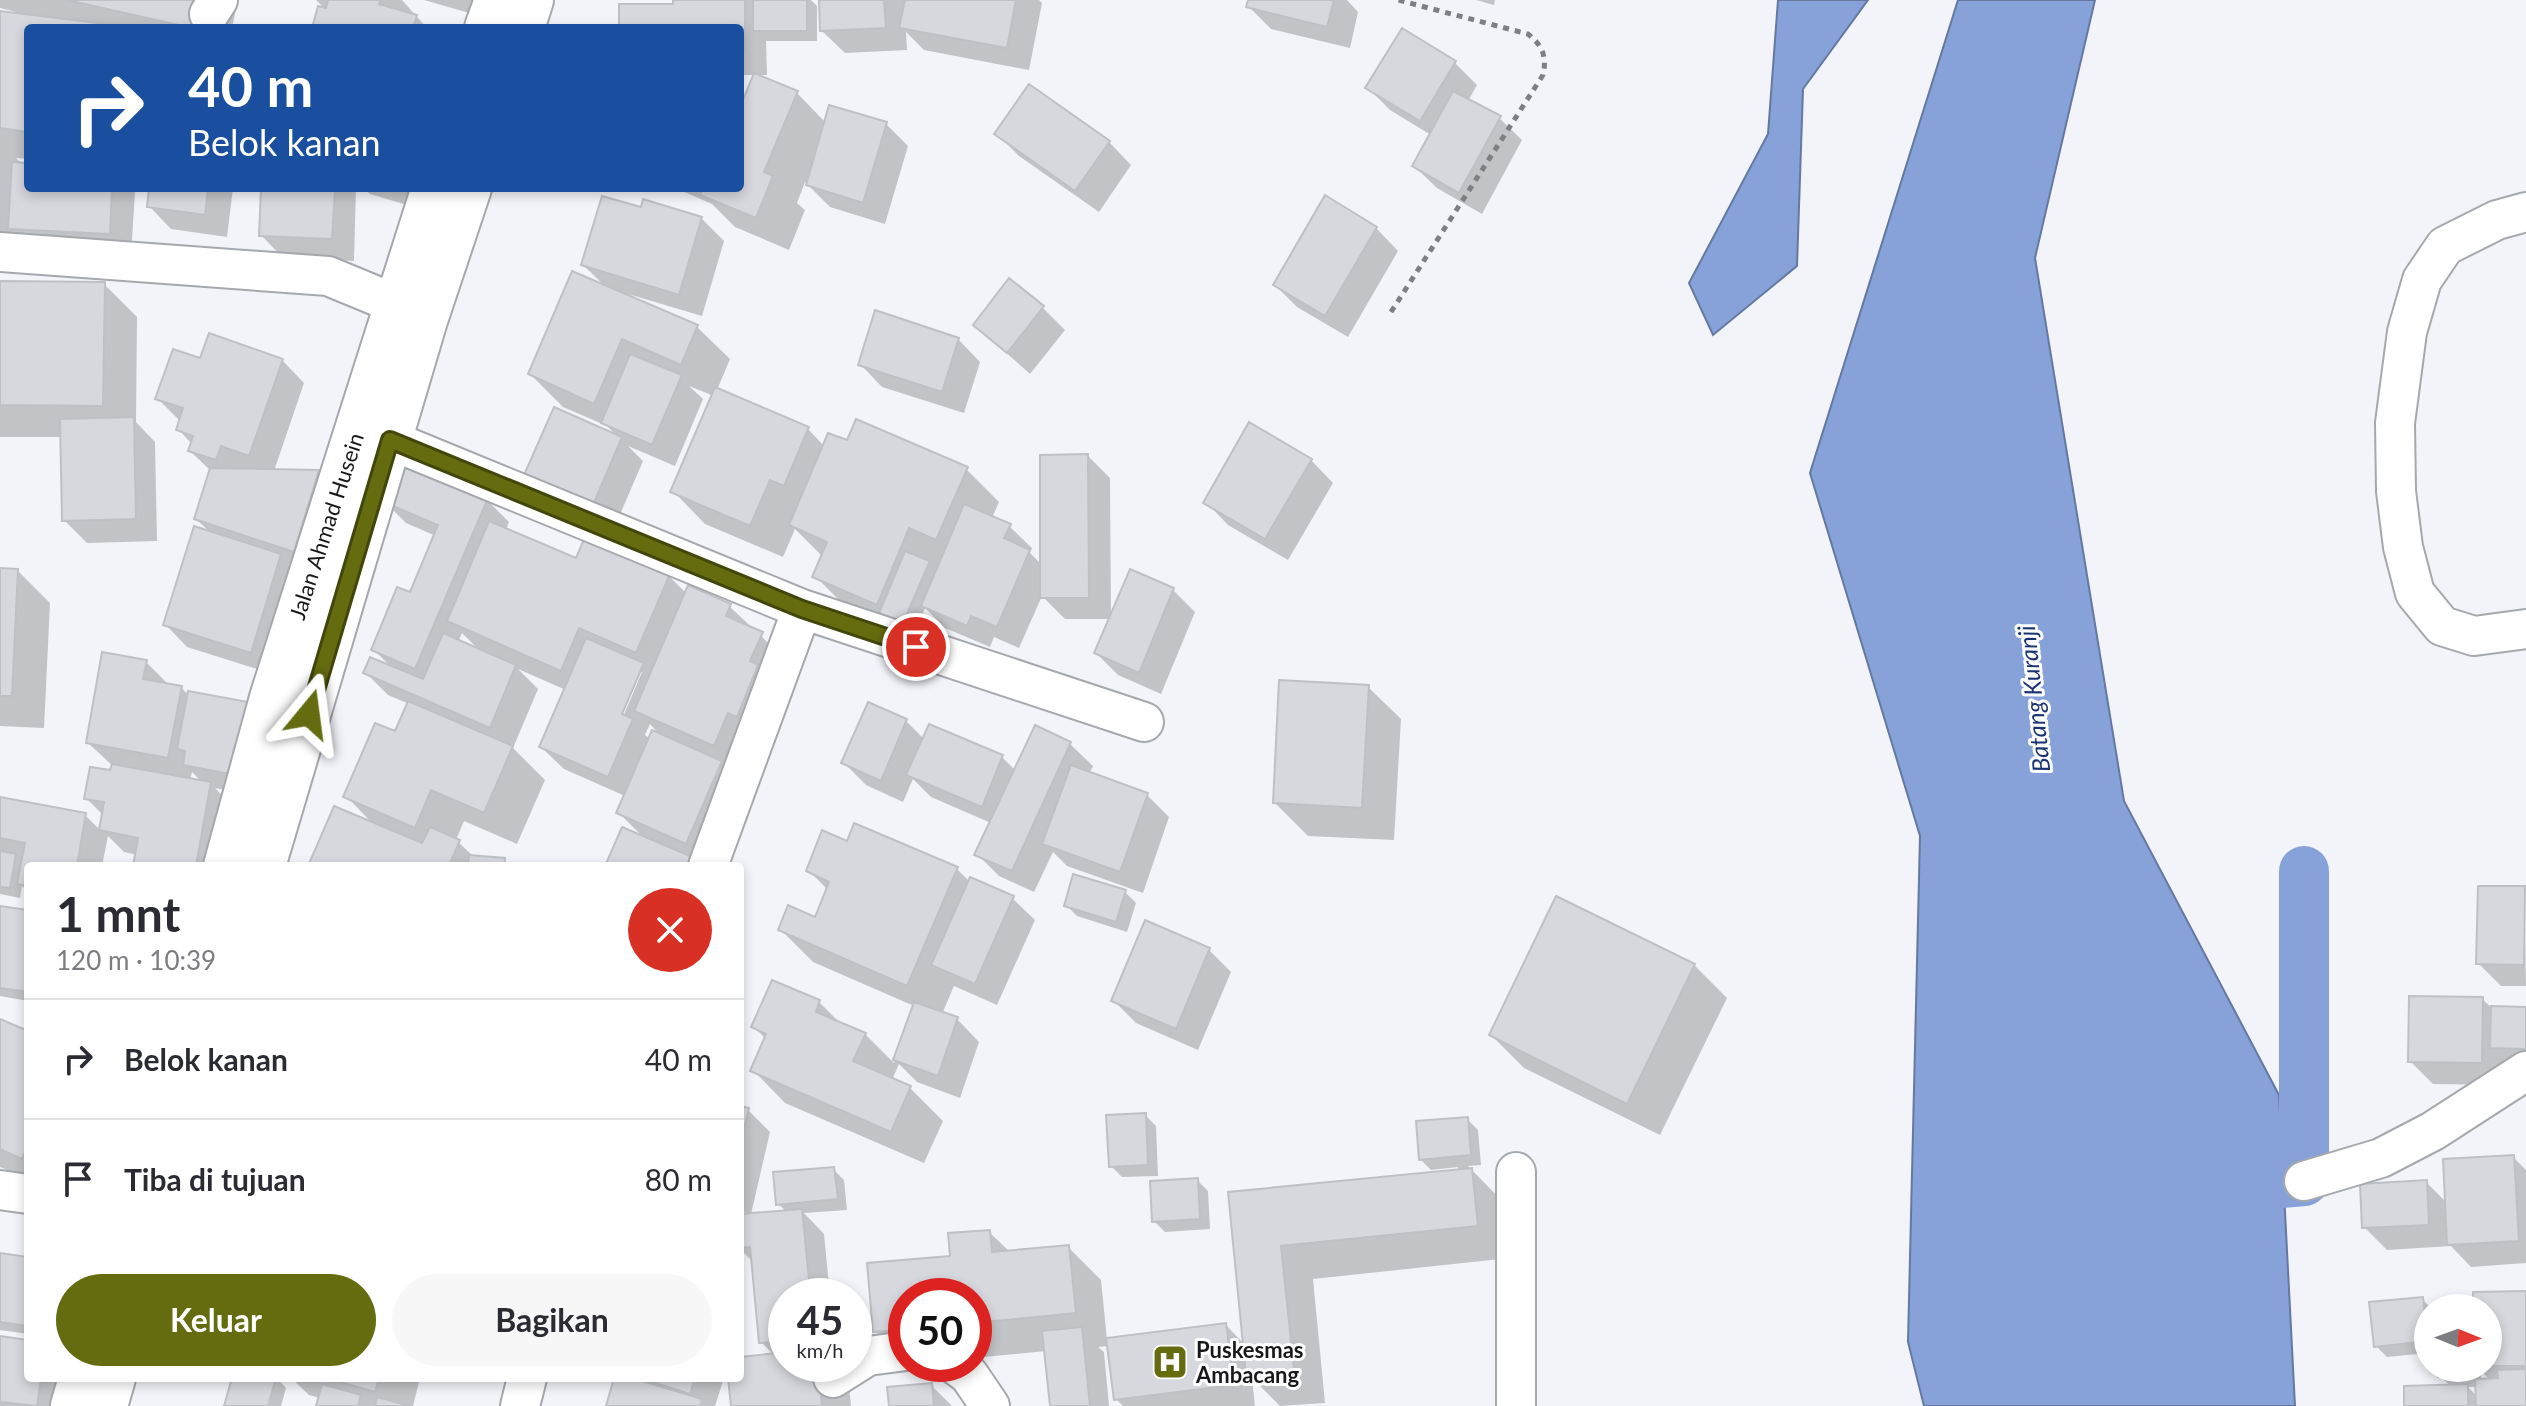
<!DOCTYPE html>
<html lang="id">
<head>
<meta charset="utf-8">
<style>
  body { margin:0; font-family:Lato,sans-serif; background:#f7f7f7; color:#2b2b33; height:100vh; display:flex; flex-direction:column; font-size:30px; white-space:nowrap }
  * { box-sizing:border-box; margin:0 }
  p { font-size:26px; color:#7c7c81 }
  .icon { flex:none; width:44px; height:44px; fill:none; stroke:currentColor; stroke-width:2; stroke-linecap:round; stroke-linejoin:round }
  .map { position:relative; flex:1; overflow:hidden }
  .panel { position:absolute; left:24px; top:862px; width:720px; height:520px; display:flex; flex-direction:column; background:#fff; border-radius:8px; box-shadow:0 4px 12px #0003 }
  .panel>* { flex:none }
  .banner { position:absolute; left:24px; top:24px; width:720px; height:168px; border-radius:8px; box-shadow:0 4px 12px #0003; background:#1a4fa0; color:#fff; overflow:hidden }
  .needle { width:52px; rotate:91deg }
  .buttons { position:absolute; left:2414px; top:1294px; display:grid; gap:16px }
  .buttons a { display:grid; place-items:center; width:88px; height:88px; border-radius:50%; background:#fff; box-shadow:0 4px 12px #0003; font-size:40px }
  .speed { position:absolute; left:768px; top:1278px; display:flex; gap:16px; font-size:40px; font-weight:700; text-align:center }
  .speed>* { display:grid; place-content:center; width:104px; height:104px; border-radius:50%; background:#fff; box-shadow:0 4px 12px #0003; line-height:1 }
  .speed small { font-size:20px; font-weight:400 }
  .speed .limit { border:12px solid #d22; background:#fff; color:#111 }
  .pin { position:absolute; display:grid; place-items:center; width:68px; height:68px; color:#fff; margin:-34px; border:4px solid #fff; border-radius:50%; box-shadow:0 2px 8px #0007 }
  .me { position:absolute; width:88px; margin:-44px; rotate:16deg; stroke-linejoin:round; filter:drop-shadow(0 0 6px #0008) }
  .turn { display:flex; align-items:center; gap:28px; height:168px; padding:0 32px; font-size:36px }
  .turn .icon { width:104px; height:104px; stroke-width:2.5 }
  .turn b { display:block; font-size:56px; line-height:68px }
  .round { display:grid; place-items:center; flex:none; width:84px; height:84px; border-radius:42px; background:#f7f7f7 }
  .head { display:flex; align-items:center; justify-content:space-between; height:136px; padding:0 32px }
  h1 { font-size:48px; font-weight:700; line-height:60px }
  .button { display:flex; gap:16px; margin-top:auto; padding:16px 32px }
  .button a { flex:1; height:92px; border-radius:48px; background:#656c10; color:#fff; font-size:32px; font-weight:700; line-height:92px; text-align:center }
  .button a+a { background:#f7f7f7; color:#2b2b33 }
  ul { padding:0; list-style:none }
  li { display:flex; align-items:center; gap:24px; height:120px; padding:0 32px; border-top:2px solid #e1e1e2 }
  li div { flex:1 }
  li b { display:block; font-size:30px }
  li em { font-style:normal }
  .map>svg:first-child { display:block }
</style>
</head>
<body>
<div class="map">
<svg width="2526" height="1406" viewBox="0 0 2526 1406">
  <rect width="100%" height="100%" fill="#f2f4f9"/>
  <!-- water -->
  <path fill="#86a2d9" stroke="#6579a0" stroke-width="2" d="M1778 0H1868L1803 89 1797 266 1713 335 1689 283 1768 134Z
    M1958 0H2095L2035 258 2124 801 2279 1095 2295 1406H1924L1908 1342 1920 836 1810 473Z"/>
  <!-- shadow -->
  <path fill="#0003" fill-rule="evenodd" d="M0 0H238L232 28H28V159L16 158 23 165H28V188H131L135 192 131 256 0 242V13L15 15 16 12 0 8Z
    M316 0H402L427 28H314L327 11Z
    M424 0H496L490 19Z
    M674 0H811L817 6V41H766L767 75H740V28H621L675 6Z
    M821 0H1039L1042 3 1029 70 924 50 906 32 907 50 845 53 822 31Z
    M1250 0H1347L1358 12 1350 48 1271 29 1248 6Z
    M1476 0H1495L1494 5Z
    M1455 63 1477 85 1468 101 1499 118 1522 140 1482 214 1437 188 1414 166 1431 135 1390 110 1368 88Z
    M797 93 826 123 886 124 908 146 885 224 830 207 805 182 797 203 805 210 789 250 735 227 712 204 675 188H740V112Z
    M997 134 1109 142 1131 165 1099 212 1019 156Z
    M151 188H233L227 237 171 229 149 206Z
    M263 188H356L354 261 283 258 261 235Z
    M364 188H441L434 213 370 194Z
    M642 210 701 218 724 241 702 316 628 294 627 296 697 327 730 359 717 390 808 429 824 446 848 443 966 469 999 502 992 518 1009 526 1032 548 1030 553 1042 565 1088 456 1110 478 1111 618 1173 590 1195 612 1161 694 1118 675 1096 653 1110 619H1065L1042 596 1019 648 994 637 990 647 945 628 925 608 915 633 848 609 815 576 823 557 795 529 783 557 705 524 673 491 714 396 689 386 703 399 675 466 628 446 643 461 615 526 549 497 618 437 607 426 563 407 530 374 606 287 583 265Z
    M1376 228 1398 251 1348 337 1297 307 1275 285Z
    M0 283 104 284 137 317 136 422 155 442 157 541 87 543 64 520 62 437H0Z
    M1043 308 1065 330 1030 374 975 325Z
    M958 339 980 362 964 413 882 387 860 364Z
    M282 360 304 383 274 471 319 472 341 494 316 573 288 564 303 578 273 674 187 647 165 624 211 533 196 519 211 471 190 451 192 444 178 429 181 422 158 399 201 361Z
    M1311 460 1333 483 1288 560 1228 525 1206 502Z
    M487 500 509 522 506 530 577 561 668 575 686 593 729 606 794 667 783 693 790 700 770 748 709 865 607 866 645 839 618 812 625 796 564 769 541 747 566 690 518 669 538 689 513 748 545 780 517 844 464 821 456 840 474 857 504 860 511 866H310L373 824 346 796 397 734 409 704 388 695 365 672 392 668 373 649 411 595 436 536 406 523 384 501ZM462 633 480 651 458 642ZM638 672H642L620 724 617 723ZM650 724 661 736 650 739 645 735Z
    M0 570 18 571 50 603 44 728 0 726Z
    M146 662 169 685 181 687 189 696 257 796 215 788 232 806 222 866H135L137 855 124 852 108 836 102 866H28V892L22 886 20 898 0 894V799L85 815 101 831 104 816 86 798 111 773 113 766 88 743ZM192 772 202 782 190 780Z
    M1368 687 1401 719 1394 840 1308 836 1275 803Z
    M906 721 924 739 1002 757 1016 771 1036 727 1070 744 1093 766 1089 774 1147 795 1169 817 1143 893 1067 866 1053 852 1034 892 999 876 977 854 991 823 931 797 913 779 903 802 866 785 844 763Z
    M848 844 957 869 970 882 1012 898 1035 920 997 1005 954 986 942 1014 957 1019 979 1042 960 1098 917 1082 899 1064 892 1080 910 1088 943 1121 924 1163 785 1103 753 1070 766 1039 754 1027 819 1002 841 1024 865 1034 894 1063 914 1006 813 962 780 929 816 919 828 890 808 870Z
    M2524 888 2526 986H2501L2478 963Z
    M1125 892 1136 903 1127 932 1077 916 1066 905Z
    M0 908 28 912V1001L0 996Z
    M1209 950 1231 972 1198 1050 1136 1023 1113 1000Z
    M1694 965 1727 998 1660 1135 1524 1068 1491 1035Z
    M2482 999 2492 1008 2526 1009V1070H2515L2504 1059V1085L2433 1084 2410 1061Z
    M0 1021 28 1033V1178L0 1167Z
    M740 1108 748 1110 770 1132 751 1214 740 1211Z
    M1145 1115 1156 1126 1158 1176 1122 1177 1111 1166Z
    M1467 1119 1478 1130 1481 1165 1468 1166 1504 1203 1510 1258 1313 1279 1325 1403 1280 1406 1252 1378 1255 1406H1123L1116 1399 1109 1346 1098 1347 1104 1352 1109 1406H1052L1046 1351 974 1358V1296H906V1362L875 1331 869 1265 952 1258 989 1232 1010 1252 1068 1247 1101 1280 1107 1340 1226 1325 1245 1345 1230 1194 1458 1171V1167L1431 1170 1420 1159Z
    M2513 1157 2526 1170V1263L2471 1267 2451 1246 2387 1250 2364 1227 2426 1182 2447 1203Z
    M833 1169 844 1180 847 1210 804 1213 824 1234 830 1296H786V1364H829L849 1384 851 1406H733L730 1378H740V1359L774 1355 761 1342 754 1263 740 1249V1216L787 1212 778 1204Z
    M1197 1180 1208 1191 1210 1229 1165 1232 1154 1221Z
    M0 1255 28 1259V1334L0 1330Z
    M2526 1293V1406H2406L2451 1386 2440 1376V1368H2488V1308H2475ZM2481 1371 2491 1381H2481ZM2468 1387H2477V1396Z
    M2422 1299 2431 1308H2428V1353L2387 1357 2376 1346Z
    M0 1338 28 1342V1378H65L62 1406H0Z
    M234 1378H277L286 1388 281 1406H226Z
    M291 1378H420L413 1406H318L320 1398 309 1395Z
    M616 1378H724L715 1406H608Z
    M931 1385 952 1406H891Z"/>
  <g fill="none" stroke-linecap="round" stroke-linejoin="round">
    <!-- canal -->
    <path stroke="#86a2d9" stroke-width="50" d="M2215 1189 2304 1181V871"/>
  </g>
  <!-- building -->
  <path fill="#d6d8dd" stroke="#bdc0c4" stroke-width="2" d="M67 0H198L192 28Z
    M328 0H381L379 4 417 15 413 28H312L318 6 326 8Z
    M673 0H745V53H740V28H619V4H673Z
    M753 0H807V31H753Z
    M819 0H884L886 28 820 31Z
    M905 0H1016L1007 48 899 28Z
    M1248 0H1334L1327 27 1246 7Z
    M0 11 139 28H28V132L0 128Z
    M1402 28 1456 61 1420 121 1365 88Z
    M754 73 798 91 764 172 773 176 756 218 700 195 703 188H740V107Z
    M1029 84 1110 141 1075 191 994 134Z
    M1453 91 1501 116 1459 193 1412 166Z
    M829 105 887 122 863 203 806 185Z
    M12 162 28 163V188H112L110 234 8 229Z
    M149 188H208L205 215 147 207Z
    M261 188H335L332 239 259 236Z
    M1325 195 1377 227 1325 316 1273 285Z
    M602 196 641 207 643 199 702 217 679 295 581 265Z
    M572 271 698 325 681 365 622 339 594 404 528 374Z
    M1009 278 1044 306 1007 353 973 325Z
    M0 281 105 282 103 406 0 405Z
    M875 310 959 338 942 392 858 365Z
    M209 333 283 359 249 456 221 446 216 460 188 451 193 436 176 430 183 408 155 399 173 349 200 358Z
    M630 354 682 375 652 445 601 423Z
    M715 387 809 427 784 486 770 480 750 526 670 492Z
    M554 407 622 437 593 505 524 475Z
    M134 417 136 519 62 521 60 419Z
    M856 419 968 467 936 540 909 528 877 605 812 577 827 542 789 525 828 433 847 440Z
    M1249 422 1312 459 1265 539 1203 503Z
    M1088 454 1089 598H1040V455Z
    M399 460 488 498 415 669 371 650 397 587 410 592 438 525 381 501Z
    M210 468 319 470 294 552 194 519Z
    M964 504 1011 524 1004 538 1030 550 997 627 971 616 967 626 921 606Z
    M489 521 576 558 585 537 670 574 636 653 579 628 561 671 447 621Z
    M194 526 281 554 251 653 163 625Z
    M905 551 930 561 903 623 879 613Z
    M0 568 18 569 12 696H0Z
    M1130 569 1174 588 1139 673 1094 653Z
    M688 585 731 604 726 616 763 632 750 661 758 665 737 717 728 713 714 746 634 711Z
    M443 633 516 665 490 728 363 673 370 657 423 679Z
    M586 638 644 663 622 714 633 719 608 777 539 747Z
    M102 652 147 660 143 679 182 686 168 758 86 743Z
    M1279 680 1369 685 1362 808 1273 803Z
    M188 691 248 702 235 775 183 765 185 751 177 749Z
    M408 701 513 746 484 813 431 790 415 828 343 797 375 723 395 731Z
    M868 702 907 719 881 781 841 763Z
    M929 724 1003 755 982 807 906 775Z
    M1035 725 1071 742 1012 871 974 855Z
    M652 730 722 761 686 844 616 813Z
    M112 764 211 782 196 866H133L138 838 99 830 104 802 84 799 90 767 110 770Z
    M1071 765 1148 793 1120 872 1042 844Z
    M0 797 86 813 77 866H28V886L17 884 25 843 0 838Z
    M334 806 422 843 430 827 460 840 449 866H308Z
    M854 823 958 867 907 986 778 930 788 905 815 917 829 882 806 871 822 830 847 841Z
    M622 827 697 859 694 866H605Z
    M0 851 16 854 10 888 0 887Z
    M469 855 505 858 504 866H468Z
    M1073 874 1126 890 1116 922 1064 906Z
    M970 877 1014 896 975 984 931 965Z
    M2478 886H2525L2524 965 2476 964Z
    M1556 896 1695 964 1627 1104 1489 1035Z
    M0 906 28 910V992L0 988Z
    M1145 920 1210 948 1176 1029 1111 1001Z
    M772 980 820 1000 816 1012 866 1033 853 1061 911 1086 891 1132 750 1071 766 1034 751 1027Z
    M2409 996 2483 997 2482 1063 2408 1062Z
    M914 1002 958 1017 938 1076 893 1060Z
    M2491 1006 2526 1007V1049L2490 1048Z
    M0 1019 28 1031V1145L22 1159 0 1149Z
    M740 1106 749 1108 740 1146Z
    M1146 1113 1148 1165 1109 1167 1106 1115Z
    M1468 1117 1471 1155 1419 1160 1416 1121Z
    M2514 1155 2519 1241 2447 1245 2443 1159Z
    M834 1167 838 1199 776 1205 773 1172Z
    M1472 1168 1478 1226 1281 1246 1294 1370 1246 1375 1228 1192Z
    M1198 1178 1200 1219 1152 1222 1150 1181Z
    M2427 1180 2429 1225 2362 1228 2360 1184Z
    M802 1209 810 1290H815L816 1296H786V1341L759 1343 750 1247 740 1248V1214Z
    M990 1230 992 1252 1069 1245 1076 1313 974 1323V1296H906V1329L873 1332 867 1263 950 1256 948 1233Z
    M0 1253 28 1257V1326L0 1322Z
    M2526 1291V1366H2488V1308H2473V1292Z
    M2423 1297 2428 1341 2374 1347 2369 1302Z
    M2470 1300V1308H2436V1301Z
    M1226 1323 1234 1385 1114 1400 1106 1338Z
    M1082 1327 1090 1406H1050L1042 1331Z
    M0 1336 28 1340V1378H41L37 1406 0 1402Z
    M786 1352V1364H818L822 1406H731L728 1378H740V1357Z
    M2438 1368H2471V1376L2438 1377Z
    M2526 1369V1406H2476L2475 1379 2498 1378 2497 1370Z
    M232 1378H276L268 1406H224Z
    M326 1378H379L375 1392Z
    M614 1378H632L702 1399 700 1406H606Z
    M640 1378H695L690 1394Z
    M932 1383 934 1406H889L887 1387Z
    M322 1384 361 1395 358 1406H316Z
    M2468 1384V1406H2404V1386Z
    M377 1397 410 1406H375Z"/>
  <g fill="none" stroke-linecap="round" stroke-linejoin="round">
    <defs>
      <path id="minor" d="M209 14 218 0
        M2526 212 2497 220 2445 246 2422 280 2407 332 2395 423 2396 491 2403 547 2415 593 2442 626 2474 636 2526 629
        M0 252 328 276 396 304
        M390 440 802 609 1144 722
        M708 866 802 609
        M1516 1172V1406
        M2304 1181 2381 1158 2433 1131 2526 1071
        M0 1190 28 1194
        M954 1364 969 1375 990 1406
        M833 1378 868 1356 906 1351
        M520 1406 527 1378"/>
      <path id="secondary" d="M487 28 497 0
        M522 28 531 0
        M226 866 272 698 434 188
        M263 866 425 320 469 188
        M73 1406 81 1378
        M105 1406 113 1378"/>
    </defs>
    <!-- minor casing -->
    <use href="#minor" stroke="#a5a8ac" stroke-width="42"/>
    <!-- secondary casing -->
    <use href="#secondary" stroke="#a5a8ac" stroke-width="48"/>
    <!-- path -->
    <path stroke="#7f7f83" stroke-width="5" stroke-dasharray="6 6" stroke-linecap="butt" d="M1391 312 1543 75C1547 57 1543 46 1528 34L1398 0"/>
    <!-- minor -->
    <use href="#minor" stroke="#fff" stroke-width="38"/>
    <!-- secondary -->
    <use href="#secondary" stroke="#fff" stroke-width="44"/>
  </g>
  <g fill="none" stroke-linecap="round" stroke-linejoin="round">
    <defs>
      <path id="route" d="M309 714 390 440 802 609 916 647"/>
    </defs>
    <!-- route casing -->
    <use href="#route" stroke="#42460a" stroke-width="20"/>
    <!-- route -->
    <use href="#route" stroke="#656c10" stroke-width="14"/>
  </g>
  <!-- icons -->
  <defs>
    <symbol id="hospital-square" viewBox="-11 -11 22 22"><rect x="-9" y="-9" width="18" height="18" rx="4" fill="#656c10" stroke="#fff"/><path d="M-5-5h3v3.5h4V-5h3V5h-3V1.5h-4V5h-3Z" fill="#fff"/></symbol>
  </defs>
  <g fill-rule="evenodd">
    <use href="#hospital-square" x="1150" y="1342" width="40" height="40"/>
  </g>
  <g text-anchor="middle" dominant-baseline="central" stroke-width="6" stroke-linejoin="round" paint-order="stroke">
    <!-- street labels -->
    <g font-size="22" fill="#18181a" stroke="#fff">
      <text transform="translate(326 526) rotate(-72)">Jalan Ahmad Husein</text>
    </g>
    <!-- poi labels -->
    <g font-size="22" font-weight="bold" fill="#18181a" stroke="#fff" text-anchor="start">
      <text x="1196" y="1349">Puskesmas<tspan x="1196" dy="25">Ambacang</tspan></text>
    </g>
    <!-- water labels -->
    <g font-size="24" font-style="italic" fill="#183373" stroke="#fff">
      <text transform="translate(2033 699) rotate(-96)">Batang Kuranji</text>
    </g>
  </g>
</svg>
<div class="buttons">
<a><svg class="needle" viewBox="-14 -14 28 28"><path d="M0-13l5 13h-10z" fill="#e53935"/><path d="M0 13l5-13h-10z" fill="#7c7c81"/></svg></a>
</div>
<div class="speed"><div>45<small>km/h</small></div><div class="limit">50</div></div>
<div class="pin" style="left:916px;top:647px;background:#d93025"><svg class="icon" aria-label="arrive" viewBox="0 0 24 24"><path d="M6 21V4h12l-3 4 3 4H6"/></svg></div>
<svg class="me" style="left:309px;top:714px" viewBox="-20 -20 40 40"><path d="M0-17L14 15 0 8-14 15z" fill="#656c10" stroke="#fff" stroke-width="4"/></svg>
<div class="banner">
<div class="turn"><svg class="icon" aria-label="right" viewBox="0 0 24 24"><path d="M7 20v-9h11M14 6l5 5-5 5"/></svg><div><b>40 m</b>Belok kanan</div></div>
</div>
<section class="panel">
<div class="head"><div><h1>1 mnt</h1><p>120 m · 10:39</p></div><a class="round" style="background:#d93025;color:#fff"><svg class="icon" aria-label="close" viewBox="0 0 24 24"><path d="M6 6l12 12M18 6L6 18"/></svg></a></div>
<ul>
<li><svg class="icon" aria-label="right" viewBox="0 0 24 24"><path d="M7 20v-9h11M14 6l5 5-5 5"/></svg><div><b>Belok kanan</b></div><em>40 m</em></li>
<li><svg class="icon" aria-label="arrive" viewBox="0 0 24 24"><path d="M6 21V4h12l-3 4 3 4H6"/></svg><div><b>Tiba di tujuan</b></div><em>80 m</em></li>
</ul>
<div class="button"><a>Keluar</a><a>Bagikan</a></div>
</section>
</div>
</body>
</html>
